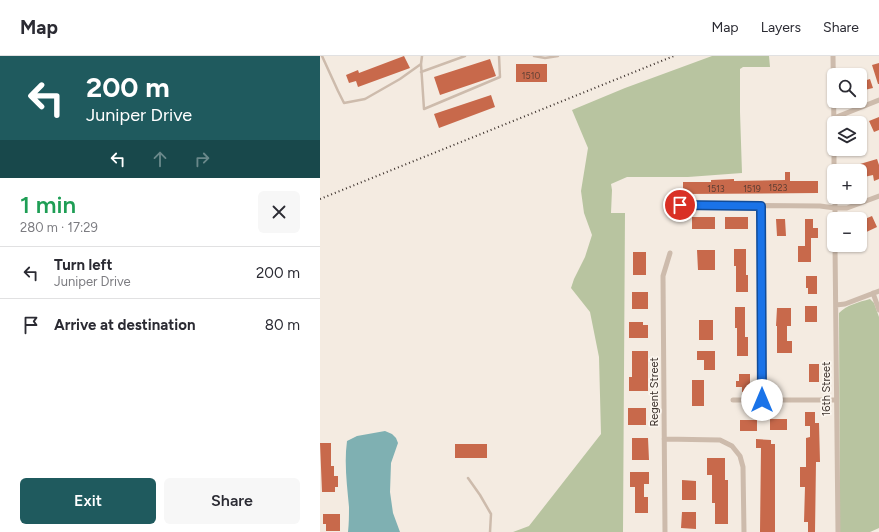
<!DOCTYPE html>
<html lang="en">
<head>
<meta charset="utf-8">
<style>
  body { margin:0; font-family:Figtree,sans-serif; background:#f7f7f7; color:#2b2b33; height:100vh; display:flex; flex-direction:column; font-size:15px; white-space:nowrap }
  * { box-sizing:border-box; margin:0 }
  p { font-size:13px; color:#7c7c81 }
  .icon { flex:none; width:22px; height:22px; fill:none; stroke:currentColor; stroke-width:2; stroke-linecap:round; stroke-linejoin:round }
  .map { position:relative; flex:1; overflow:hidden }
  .drawer { display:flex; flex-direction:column; background:#fff; width:320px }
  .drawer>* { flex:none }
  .hud { background:#1f5a5e; color:#fff; overflow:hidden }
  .controls { position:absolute; left:507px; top:12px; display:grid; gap:8px }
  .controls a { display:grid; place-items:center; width:40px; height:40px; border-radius:6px; background:#fff; box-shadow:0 1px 3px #0004; font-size:20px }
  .pin { position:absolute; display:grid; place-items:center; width:34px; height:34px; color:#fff; margin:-17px; border:2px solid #fff; border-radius:50%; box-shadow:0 1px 4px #0007 }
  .me { position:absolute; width:44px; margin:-22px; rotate:0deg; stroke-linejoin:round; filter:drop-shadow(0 0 3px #0008) }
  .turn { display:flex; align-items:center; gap:14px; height:84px; padding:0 20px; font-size:18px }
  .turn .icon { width:52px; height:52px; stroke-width:2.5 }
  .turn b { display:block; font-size:28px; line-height:34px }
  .lanes { display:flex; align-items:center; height:38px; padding:0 20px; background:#0003; justify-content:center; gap:20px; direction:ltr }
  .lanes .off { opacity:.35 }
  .round { display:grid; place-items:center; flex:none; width:42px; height:42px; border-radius:6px; background:#f7f7f7 }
  .head { display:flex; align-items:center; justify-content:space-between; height:68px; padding:0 20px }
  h1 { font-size:24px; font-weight:600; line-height:30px; color:#1e9e55 }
  .primary-button { display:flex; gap:8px; margin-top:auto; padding:8px 20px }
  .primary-button a { flex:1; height:46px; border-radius:6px; background:#1f5a5e; color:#fff; font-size:16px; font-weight:600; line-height:46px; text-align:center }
  .primary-button a+a { background:#f7f7f7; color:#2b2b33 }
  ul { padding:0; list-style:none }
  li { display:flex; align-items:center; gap:12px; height:52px; padding:0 20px; border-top:1px solid #e1e1e2 }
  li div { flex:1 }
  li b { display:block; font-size:15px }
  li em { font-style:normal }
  header { display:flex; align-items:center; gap:24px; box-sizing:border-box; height:56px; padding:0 20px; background:#fff; border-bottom:1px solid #e1e1e2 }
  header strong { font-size:19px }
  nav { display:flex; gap:22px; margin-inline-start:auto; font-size:14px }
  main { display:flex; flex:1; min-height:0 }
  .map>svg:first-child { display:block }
</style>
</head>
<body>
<header>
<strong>Map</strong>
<nav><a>Map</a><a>Layers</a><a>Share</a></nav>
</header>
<main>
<section class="drawer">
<div class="hud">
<div class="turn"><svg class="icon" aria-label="left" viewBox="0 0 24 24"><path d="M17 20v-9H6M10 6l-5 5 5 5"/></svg><div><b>200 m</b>Juniper Drive</div></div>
<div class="lanes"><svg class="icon" aria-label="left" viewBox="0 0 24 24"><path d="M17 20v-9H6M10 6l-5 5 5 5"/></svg><svg class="icon off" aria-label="ahead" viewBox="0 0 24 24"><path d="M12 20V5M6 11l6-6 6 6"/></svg><svg class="icon off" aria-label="right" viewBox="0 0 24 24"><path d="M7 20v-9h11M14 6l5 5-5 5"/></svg></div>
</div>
<div class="head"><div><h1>1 min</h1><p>280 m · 17:29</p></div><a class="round"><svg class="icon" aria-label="close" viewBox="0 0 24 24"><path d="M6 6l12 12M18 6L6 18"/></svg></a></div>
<ul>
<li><svg class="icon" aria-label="left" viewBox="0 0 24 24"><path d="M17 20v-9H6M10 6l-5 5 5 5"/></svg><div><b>Turn left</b><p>Juniper Drive</p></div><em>200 m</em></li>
<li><svg class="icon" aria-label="arrive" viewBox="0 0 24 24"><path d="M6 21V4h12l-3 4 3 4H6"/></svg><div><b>Arrive at destination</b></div><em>80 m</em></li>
</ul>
<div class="primary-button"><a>Exit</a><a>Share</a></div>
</section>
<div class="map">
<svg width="559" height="476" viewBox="0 0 559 476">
  <rect width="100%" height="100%" fill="#f4ebe1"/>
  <!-- green -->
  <path fill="#b8c4a0" d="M392 0H449L450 11H423L420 13V56L422 117 368 121H307L291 128 292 134 291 157H305L303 476H193L209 470 281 378 279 301 270 256 251 232 254 223 265 201 272 179 264 157 261 135 268 92 252 54 305 32Z
    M550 243 554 247 559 261V472L550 476H520L519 257C527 249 539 246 550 243Z"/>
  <!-- water -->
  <path fill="#7fb0b2" d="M65 375 72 378 76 382 78 387 71 407 70 436 73 457 80 476H28C29 468 29 459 29 451 27 429 24 407 27 385L37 380Z"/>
  <!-- building -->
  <path fill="#c8694b" d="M84 0 90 12 38 31 36 25 29 27 26 19 38 14 39 17Z
    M170 3 176 20 120 39 114 21Z
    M559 7V28H558L552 9Z
    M196 8H227V26H196Z
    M550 23 553 32 540 35V26Z
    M171 39 175 51 119 72 114 58Z
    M559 61V74L554 76 549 65Z
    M557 103 559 109V123L554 125 553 119 544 121 540 108Z
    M465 116H470V125H498V137L363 138V126H391V124L414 123V125L465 124Z
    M552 160 557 171 540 179V165Z
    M372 161H395V173H372Z
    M405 161H428V173H405Z
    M456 163H465L466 180H457Z
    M485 163H493V172H498V182H491V206H478V190H485Z
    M414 193H426V219H428V236H416V210H414Z
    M377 194H395V214H378Z
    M313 196H326V219H313Z
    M486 220H497V238H488V232H486Z
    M312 236H328V253H312Z
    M485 250H497V266H485Z
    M415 251H425V281H428V300H417V272H415Z
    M457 252H471V270H467V285H472V297H457V270H456Z
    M379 264H393V284H379Z
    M309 266H323V269H328V282H309Z
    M312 295H328V335H309V321H312Z
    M377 295H395V314H384V304H377Z
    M489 308H499V326H489Z
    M419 318H430V336H422V331H416V325H419Z
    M372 324H384V350H372Z
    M308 352H326V369H308Z
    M485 356H495V367H499L500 406H496L495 476H488V466H484L485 431H480V411H486V382L490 381V370H485Z
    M450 363H467V374H450Z
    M420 364H437V375H420Z
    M312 382H328L329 404H312Z
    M436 383 451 384V388H455V476H440L441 392H436Z
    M0 387H11V410H14V420H18V431H15V436H2Z
    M135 388H167V402H135Z
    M387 402H405V424H408V468H395V447H392V419H387Z
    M310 416H329V428H324V441H328V457H315V431H310Z
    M362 424 376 425V444H362Z
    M362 456H376V473L361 472Z
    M3 458H20V475H6V468H3Z"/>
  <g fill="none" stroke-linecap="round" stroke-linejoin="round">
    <!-- service -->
    <path stroke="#cdbbac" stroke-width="2.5" d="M2 0 18 35 24 47 45 43 80 23 101 8 102 0
      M214 0 225 2 238 0
      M101 8 104 53 180 21 179 0
      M101 16 145 0
      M148 422 160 439 171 458 170 476"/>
    <!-- minor -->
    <path stroke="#cdbbac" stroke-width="5" d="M513 0 514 73
      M514 62 559 44
      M514 93V115
      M515 141V163
      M360 149 500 150 515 152H527L559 140
      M441 150 442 344
      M515 189 518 476
      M553 237 559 254
      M516 249 525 248 559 235
      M413 344H516
      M344 383 400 384 412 390 420 400 423 411 424 476
      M345 476 343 220 350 197"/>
    <!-- rail -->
    <path stroke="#3b302b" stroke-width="2" stroke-dasharray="1 3" stroke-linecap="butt" d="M0 143 354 0"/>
  </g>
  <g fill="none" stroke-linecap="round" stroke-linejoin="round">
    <defs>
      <path id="route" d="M360 149 441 150 442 344"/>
    </defs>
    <!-- route casing -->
    <use href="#route" stroke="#114b97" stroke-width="10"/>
    <!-- route -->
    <use href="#route" stroke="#1a73e8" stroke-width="7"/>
  </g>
  <g text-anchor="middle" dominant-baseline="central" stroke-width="3.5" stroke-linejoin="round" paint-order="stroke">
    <!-- number labels -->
    <g font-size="9" fill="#5e3e33">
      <text x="211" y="19">1510</text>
      <text x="458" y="131">1523</text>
      <text x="396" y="132">1513</text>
      <text x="432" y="132">1519</text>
    </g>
    <!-- street labels -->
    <g font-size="11" fill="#3b302b" stroke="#fbf5ee">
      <text transform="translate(506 333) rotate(-90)">16th Street</text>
      <text transform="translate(334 336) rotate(-90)">Regent Street</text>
    </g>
  </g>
</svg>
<div class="controls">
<a><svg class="icon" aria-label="search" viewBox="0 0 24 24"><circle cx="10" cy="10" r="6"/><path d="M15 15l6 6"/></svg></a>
<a><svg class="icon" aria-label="layers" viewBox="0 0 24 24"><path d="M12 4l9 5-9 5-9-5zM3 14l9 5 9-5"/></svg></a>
<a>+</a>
<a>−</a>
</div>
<div class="pin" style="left:360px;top:149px;background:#d93025"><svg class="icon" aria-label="arrive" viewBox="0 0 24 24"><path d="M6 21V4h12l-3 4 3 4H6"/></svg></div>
<svg class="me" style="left:442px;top:344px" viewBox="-20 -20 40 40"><circle r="19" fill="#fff"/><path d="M0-13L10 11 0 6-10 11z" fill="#1a73e8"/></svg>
</div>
</main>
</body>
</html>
